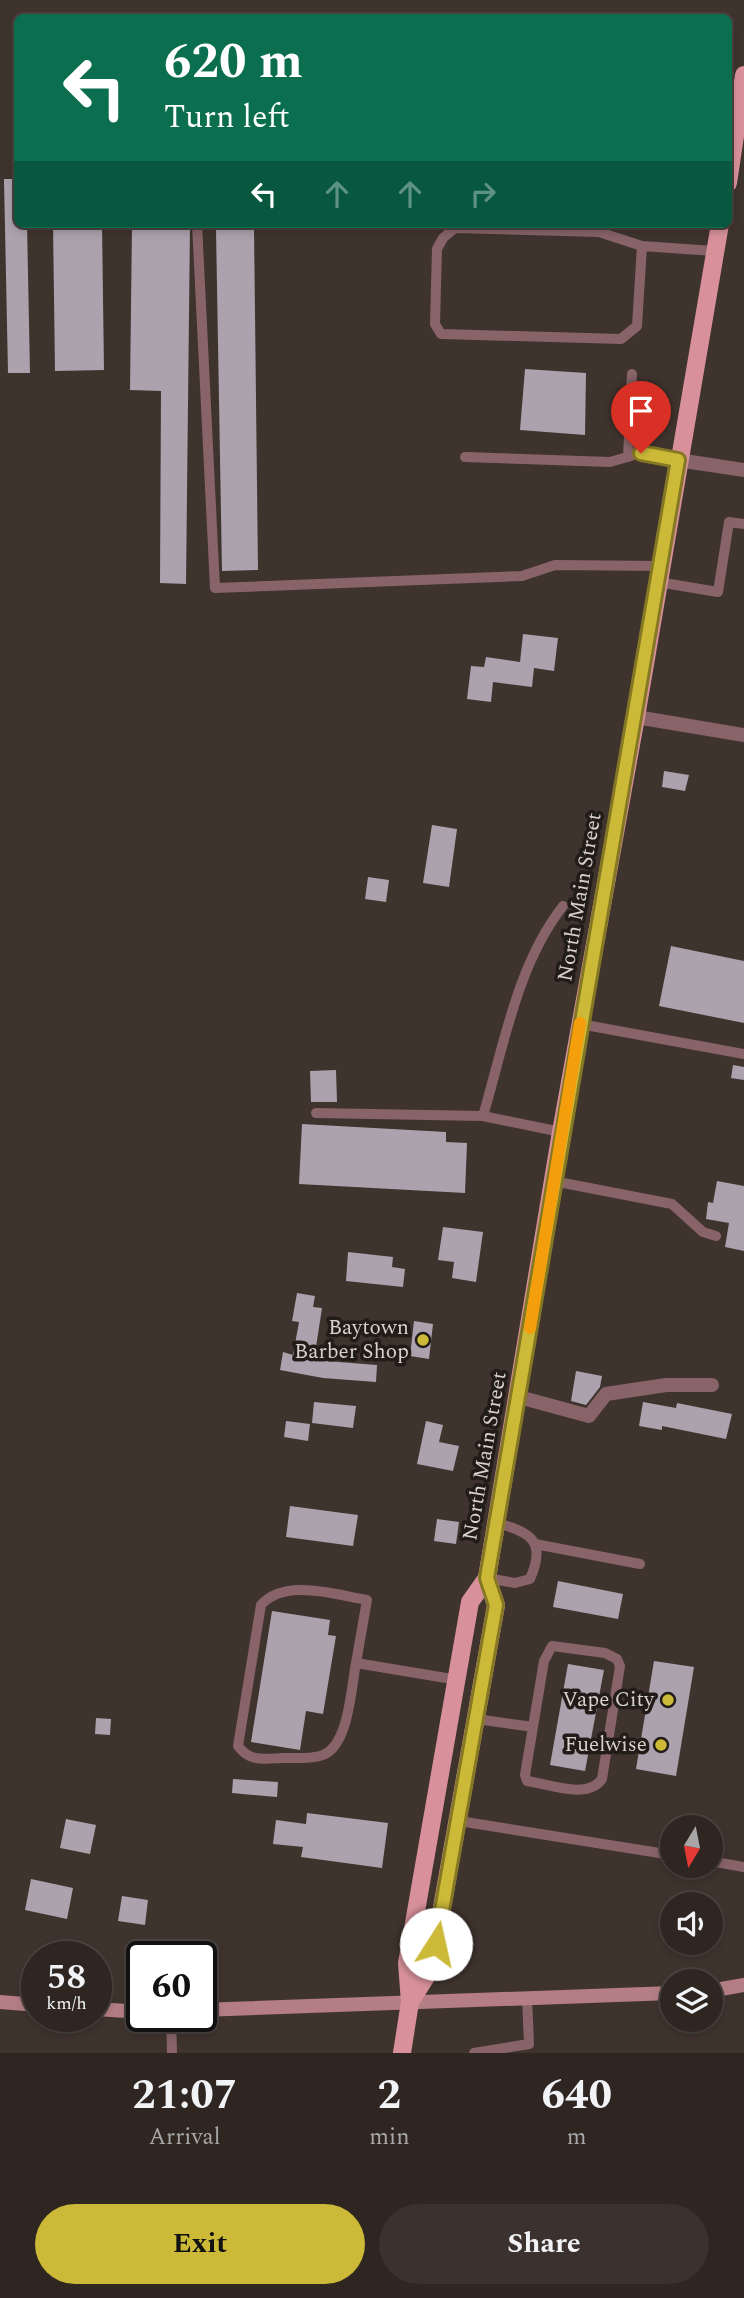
<!DOCTYPE html>
<html lang="en">
<head>
<meta charset="utf-8">
<style>
  body { margin:0; font-family:Spectral,serif; background:#3b322f; color:#f1f3f6; height:100vh; display:flex; flex-direction:column; font-size:26px; white-space:nowrap }
  * { box-sizing:border-box; margin:0 }
  p { font-size:23px; color:#a7a5a5 }
  .icon { flex:none; width:38px; height:38px; fill:none; stroke:currentColor; stroke-width:2; stroke-linecap:round; stroke-linejoin:round }
  .map { position:relative; height:2053px; overflow:hidden }
  .side { display:flex; flex-direction:column; background:#2f2622; flex:1 }
  .side>* { flex:none }
  .guide { position:absolute; left:14px; top:14px; width:718px; height:214px; border-radius:10px; box-shadow:0 4px 10px #0003,0 0 0 2px #4a4340; background:#0b6e4f; color:#fff; overflow:hidden }
  .needle { width:46px; rotate:190deg }
  .controls { position:absolute; left:660px; top:1815px; display:grid; gap:14px }
  .controls a { display:grid; place-items:center; width:63px; height:63px; border-radius:50%; background:#2f2622; box-shadow:0 4px 10px #0003,0 0 0 2px #4a4340; font-size:35px }
  .speed { position:absolute; left:21px; top:1941px; display:flex; gap:14px; font-size:35px; font-weight:700; text-align:center }
  .speed>* { display:grid; place-content:center; width:91px; height:91px; border-radius:50%; background:#2f2622; box-shadow:0 4px 10px #0003,0 0 0 2px #4a4340; line-height:1 }
  .speed small { font-size:18px; font-weight:400 }
  .speed .limit { border:4px solid #111; border-radius:10px; background:#fff; color:#111 }
  .pin { position:absolute; display:grid; place-items:center; width:60px; height:60px; color:#fff; margin:-72px -30px; border-radius:50% 50% 50% 0; rotate:-45deg; box-shadow:0 0 7px #0007 }
  .pin .icon { rotate:45deg }
  .me { position:absolute; width:77px; margin:-38px; rotate:10deg; stroke-linejoin:round; filter:drop-shadow(0 0 5px #0008) }
  .turn { display:flex; align-items:center; gap:24px; height:147px; padding:0 35px; font-size:32px }
  .turn .icon { width:91px; height:91px; stroke-width:2.5 }
  .turn b { display:block; font-size:49px; line-height:60px }
  .lanes { display:flex; align-items:center; height:66px; padding:0 35px; background:#0003; justify-content:center; gap:35px; direction:ltr }
  .lanes .off { opacity:.35 }
  .eta { display:flex; justify-content:space-evenly; align-items:center; height:119px; text-align:center }
  .eta b { font-size:42px; font-weight:700; line-height:49px }
  .action { display:flex; gap:14px; margin-top:auto; padding:14px 35px }
  .action a { flex:1; height:80px; border-radius:42px; background:#ccb938; color:#111; font-size:28px; font-weight:700; line-height:80px; text-align:center }
  .action a+a { background:#3b322f; color:#f1f3f6 }
  .map>svg:first-child { display:block }
</style>
</head>
<body>
<div class="map">
<svg width="744" height="2053" viewBox="0 0 744 2053">
  <rect width="100%" height="100%" fill="#3f332d"/>
  <!-- building -->
  <path fill="#aba2ae" d="M4 179H18V224H27L30 373H8Z
    M53 224H102L104 370 55 371Z
    M132 224H190L186 584 160 583 161 391 130 390Z
    M216 229H254L258 570 222 571Z
    M525 369 586 373 585 435 520 430Z
    M523 634 558 638 554 671 534 668 532 687 493 682 491 702 467 699 471 666 484 667 486 657 520 662Z
    M664 771 689 775 685 791 662 787Z
    M432 825 457 829 449 887 423 883Z
    M368 877 389 880 386 902 365 899Z
    M671 946 744 961V1023L659 1006Z
    M733 1065 744 1067V1080L731 1078Z
    M336 1070 337 1102H311L310 1071Z
    M302 1124 446 1132V1142L467 1143 465 1193 299 1184Z
    M717 1181 744 1186V1251L725 1247 729 1223 706 1219 708 1202 713 1203Z
    M443 1227 483 1232 476 1282 452 1278 454 1262 438 1260Z
    M348 1252 393 1257 392 1267 405 1269 403 1287 346 1281Z
    M297 1293 315 1296 313 1307 322 1308 314 1360 377 1365 376 1382 323 1378 280 1370 283 1352 293 1355 299 1322 292 1321Z
    M414 1321 433 1324 429 1359 410 1356Z
    M576 1371 602 1376 600 1387 586 1405 571 1401Z
    M314 1402 356 1406 353 1428 312 1423Z
    M643 1402 676 1408 677 1403 732 1414 726 1439 662 1426V1430L639 1426Z
    M286 1421 310 1424 308 1441 284 1437Z
    M426 1421 443 1425 439 1442 459 1446 453 1471 417 1464Z
    M290 1506 358 1515 353 1546 286 1537Z
    M437 1519 459 1522 456 1544 434 1541Z
    M558 1581 623 1594 618 1619 553 1607Z
    M272 1611 330 1620 328 1635 336 1636 323 1714 306 1711 300 1750 251 1742Z
    M654 1661 694 1667 676 1776 636 1769Z
    M568 1664 604 1670 585 1771 550 1765Z
    M96 1718 111 1719 110 1735 95 1734Z
    M233 1779 278 1782 277 1797 232 1793Z
    M307 1813 388 1823 382 1868 301 1857 303 1847 273 1844 276 1820 306 1824Z
    M66 1819 96 1825 90 1854 60 1848Z
    M31 1879 73 1888 67 1919 25 1910Z
    M122 1896 148 1900 145 1925 118 1921Z"/>
  <g fill="none" stroke-linecap="round" stroke-linejoin="round">
    <!-- lane -->
    <path stroke="#886469" stroke-width="10" d="M197 224 215 588 522 576 555 565 661 566
      M642 246 599 232 455 228 443 238 437 249 435 324 441 334 621 339 637 326 642 246 714 251
      M465 457 610 462 641 453 678 460
      M628 457 632 374
      M658 582 718 592 729 522 744 524
      M580 1024 744 1054
      M316 1113 483 1116 561 1132
      M483 1116C504 1045 517 965 563 906
      M553 1181 672 1204 703 1232 716 1236
      M535 1544 640 1564
      M487 1578 515 1583 530 1579C547 1541 530 1532 497 1523
      M552 1646 605 1653 617 1659 620 1666 602 1779C587 1800 549 1784 527 1781L525 1775 544 1661Z
      M356 1663C351 1688 349 1749 320 1756 309 1759 294 1758 282 1758 263 1759 250 1762 238 1746L261 1605C285 1578 336 1595 367 1600L356 1663 458 1680
      M476 1719 533 1727
      M459 1821 672 1855
      M710 1861 744 1867
      M171 2016 172 2053
      M474 2053 529 2044 527 1998"/>
    <!-- street -->
    <path stroke="#886469" stroke-width="14" d="M678 460 744 470
      M636 717 744 735
      M519 1397 589 1416 606 1394 666 1385H712"/>
    <!-- secondary -->
    <path stroke="#b57e85" stroke-width="14" d="M710 1991 744 1985
      M0 2002 37 2005
      M96 2009 142 2012
      M201 2010 672 1993"/>
    <!-- primary -->
    <path stroke="#d8919a" stroke-width="18" d="M728 183 744 75
      M410 2002 431 1969 496 1605 487 1578
      M402 2053 410 2002 407 1963 470 1602 487 1578 561 1132 636 717 720 224"/>
  </g>
  <g fill="none" stroke-linecap="round" stroke-linejoin="round">
    <defs>
      <path id="route" d="M436 1944 496 1605 487 1578 678 460 641 453"/>
    </defs>
    <!-- route casing -->
    <use href="#route" stroke="#857824" stroke-width="18"/>
    <!-- route -->
    <use href="#route" stroke="#ccb938" stroke-width="12"/>
    <!-- slow -->
    <path stroke="#f59e0b" stroke-width="12" d="M530 1328 580 1023"/>
  </g>
  <!-- markers -->
  <g fill="#ccb938" stroke="#221c19" stroke-width="2.5">
    <circle cx="423" cy="1340" r="7"/>
    <circle cx="668" cy="1700" r="7"/>
    <circle cx="661" cy="1745" r="7"/>
  </g>
  <g text-anchor="middle" dominant-baseline="central" stroke-width="7" stroke-linejoin="round" paint-order="stroke">
    <!-- street labels -->
    <g font-size="21" fill="#d9d1cd" stroke="#221c19">
      <text transform="translate(580 897) rotate(-80)">North Main Street</text>
      <text transform="translate(485 1456) rotate(-80)">North Main Street</text>
    </g>
    <!-- poi labels -->
    <g font-size="21" fill="#d9d1cd" stroke="#221c19" text-anchor="end">
      <text x="409" y="1328">Baytown<tspan x="409" dy="24">Barber Shop</tspan></text>
      <text x="654" y="1700">Vape City</text>
      <text x="647" y="1745">Fuelwise</text>
    </g>
  </g>
</svg>
<div class="controls">
<a><svg class="needle" viewBox="-14 -14 28 28"><path d="M0-13l5 13h-10z" fill="#e53935"/><path d="M0 13l5-13h-10z" fill="#a7a5a5"/></svg></a>
<a><svg class="icon" aria-label="sound" viewBox="0 0 24 24"><path d="M4 9h4l5-4v14l-5-4H4zM17 9q2 3 0 6"/></svg></a>
<a><svg class="icon" aria-label="layers" viewBox="0 0 24 24"><path d="M12 4l9 5-9 5-9-5zM3 14l9 5 9-5"/></svg></a>
</div>
<div class="speed"><div>58<small>km/h</small></div><div class="limit">60</div></div>
<div class="pin" style="left:641px;top:453px;background:#d93025"><svg class="icon" aria-label="arrive" viewBox="0 0 24 24"><path d="M6 21V4h12l-3 4 3 4H6"/></svg></div>
<svg class="me" style="left:436px;top:1944px" viewBox="-20 -20 40 40"><circle r="19" fill="#fff"/><path d="M0-13L10 11 0 6-10 11z" fill="#ccb938"/></svg>
<div class="guide">
<div class="turn"><svg class="icon" aria-label="left" viewBox="0 0 24 24"><path d="M17 20v-9H6M10 6l-5 5 5 5"/></svg><div><b>620 m</b>Turn left</div></div>
<div class="lanes"><svg class="icon" aria-label="left" viewBox="0 0 24 24"><path d="M17 20v-9H6M10 6l-5 5 5 5"/></svg><svg class="icon off" aria-label="ahead" viewBox="0 0 24 24"><path d="M12 20V5M6 11l6-6 6 6"/></svg><svg class="icon off" aria-label="ahead" viewBox="0 0 24 24"><path d="M12 20V5M6 11l6-6 6 6"/></svg><svg class="icon off" aria-label="right" viewBox="0 0 24 24"><path d="M7 20v-9h11M14 6l5 5-5 5"/></svg></div>
</div>
</div>
<section class="side">
<div class="eta">
<div><b>21:07</b><p>Arrival</p></div>
<div><b>2</b><p>min</p></div>
<div><b>640</b><p>m</p></div>
</div>
<div class="action"><a>Exit</a><a>Share</a></div>
</section>
</body>
</html>
